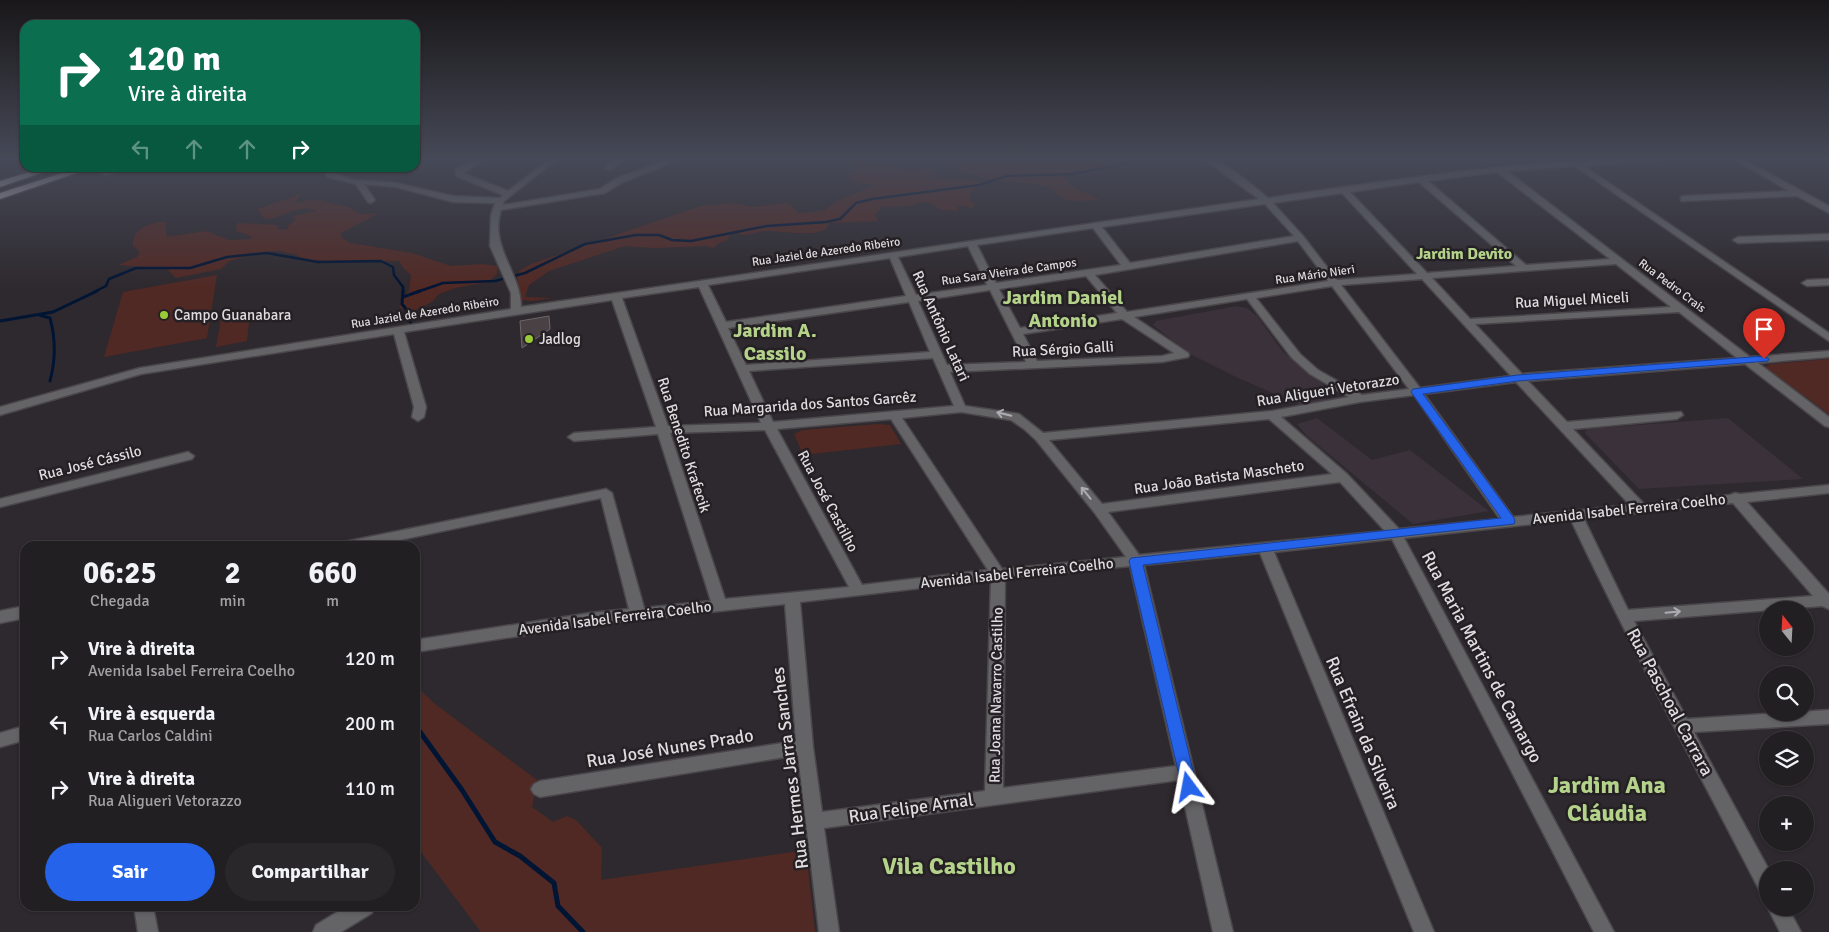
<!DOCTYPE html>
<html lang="pt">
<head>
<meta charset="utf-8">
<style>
  body { margin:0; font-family:Signika,sans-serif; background:#2a272a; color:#f1f3f6; height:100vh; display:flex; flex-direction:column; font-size:19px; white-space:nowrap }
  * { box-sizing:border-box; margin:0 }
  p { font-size:16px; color:#a2a2a5 }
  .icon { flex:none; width:28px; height:28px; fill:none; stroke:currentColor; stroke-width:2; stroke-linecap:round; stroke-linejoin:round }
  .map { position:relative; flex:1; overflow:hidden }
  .details { position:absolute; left:20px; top:541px; width:400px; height:370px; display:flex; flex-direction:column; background:#221f22; border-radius:15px; box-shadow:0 1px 4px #0004,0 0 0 1px #3f3d40 }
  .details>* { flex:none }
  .banner { position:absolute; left:20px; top:20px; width:400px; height:152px; border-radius:15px; box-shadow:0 1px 4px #0004,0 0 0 1px #3f3d40; background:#0b6e4f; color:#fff; overflow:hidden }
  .needle { width:32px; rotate:342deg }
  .fabs { position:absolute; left:1759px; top:601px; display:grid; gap:10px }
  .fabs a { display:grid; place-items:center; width:55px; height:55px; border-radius:50%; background:#221f22; box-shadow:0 1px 4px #0004,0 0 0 1px #3f3d40; font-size:25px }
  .pin { position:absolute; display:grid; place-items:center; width:42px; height:42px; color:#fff; margin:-51px -21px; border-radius:50% 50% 50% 0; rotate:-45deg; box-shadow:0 0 5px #0007 }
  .pin .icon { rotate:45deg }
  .me { position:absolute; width:55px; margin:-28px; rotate:347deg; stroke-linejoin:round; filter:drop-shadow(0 0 4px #0008) }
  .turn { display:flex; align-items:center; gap:18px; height:105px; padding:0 25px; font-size:22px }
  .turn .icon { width:65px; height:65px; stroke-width:2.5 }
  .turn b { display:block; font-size:35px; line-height:42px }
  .lanes { display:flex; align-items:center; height:48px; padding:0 25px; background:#0003; justify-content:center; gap:25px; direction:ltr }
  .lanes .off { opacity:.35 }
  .eta { display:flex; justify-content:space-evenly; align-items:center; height:85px; text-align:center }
  .eta b { font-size:30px; font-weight:800; line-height:35px }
  .primary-button { display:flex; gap:10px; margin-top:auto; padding:10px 25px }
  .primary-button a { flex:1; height:58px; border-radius:30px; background:#2563eb; color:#fff; font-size:20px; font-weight:800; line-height:58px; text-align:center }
  .primary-button a+a { background:#2a272a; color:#f1f3f6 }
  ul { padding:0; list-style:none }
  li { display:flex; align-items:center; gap:15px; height:65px; padding:0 25px }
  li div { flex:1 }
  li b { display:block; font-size:19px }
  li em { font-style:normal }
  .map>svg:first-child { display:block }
</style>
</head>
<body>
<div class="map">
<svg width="1829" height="932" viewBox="0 0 1829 932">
  <rect width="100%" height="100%" fill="#2e292e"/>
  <!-- built -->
  <path fill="#3a313b" d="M1237 306 1247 308 1257 316 1283 352 1323 384 1327 394 1325 401 1302 406 1236 377 1188 353 1153 325 1156 321Z
    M1317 418 1372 460 1410 450 1489 511 1413 524 1307 436 1297 424Z
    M1728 418 1803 479 1639 489 1585 433 1587 429Z"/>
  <!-- green -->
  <path fill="#512924" d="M985 158H1095L1104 166C1092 171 1073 168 1065 178 1072 192 1088 191 1100 200L1070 201 1060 197 1053 189 1037 184 997 181 953 169 958 164Z
    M857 159 866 163 903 168 908 171 931 167 935 170 929 172 938 174 929 179H965L985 183V185C977 187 971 188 969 197L974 205 973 208 957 205V211L941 210 930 203 921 202 911 206 882 207 875 214 878 220 877 221 829 223 826 229C808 238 784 230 764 231 758 231 750 235 744 235 738 234 736 231 730 234L727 240 717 244 714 248 707 246 654 248 625 246 549 271 529 285 525 297 552 298 533 301 522 300 517 283 519 271 531 264 701 206 734 203 753 207 786 203 791 205 798 213 824 211 835 202 875 185 856 183 847 179 856 170Z
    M301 194 295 203 317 199 351 208 359 214 379 213 341 233 342 238 350 243 412 253 451 266 483 264 497 266V274L488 282 455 288 439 294 432 302 415 310 400 308 401 299 409 291 411 275 404 269 399 261 333 262 302 259 295 254 279 251 262 252 229 261 221 269 176 278 167 269 118 265 137 257 140 252 133 246C130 230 152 221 165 222L167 237 206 231 229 240 250 239 252 237 237 231 236 225 238 223 276 225 280 230 288 229V226L296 219 293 216 316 211C300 203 284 217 268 219L264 218 257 209Z
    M217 275 207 338 104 357 123 292Z
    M250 313 247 341 216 347 221 319Z
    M1829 359V414L1765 367 1772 364Z
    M878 424 890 425 901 444 803 455 794 434 802 430Z
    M415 685 435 704 537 780 532 807 553 822 567 816 576 820 602 848 601 880 806 850 815 932H481L415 844Z"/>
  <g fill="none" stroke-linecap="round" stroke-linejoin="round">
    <!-- stream-far2 -->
    <path stroke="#001534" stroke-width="2.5" d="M1168 158H1211
      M94 292 106 286 109 279 136 268H190L227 257 267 253 318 262 381 261 393 267 394 275 403 287V292
      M417 292 443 283 495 281 525 273 585 244 636 235H659L672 240 691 241 767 226 826 222 840 219 856 203 872 199 979 185 1007 176 1073 174 1119 165 1133 160 1158 158"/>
    <!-- stream-far1 -->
    <path stroke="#001534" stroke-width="3" d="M403 291 402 304 406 309 411 324
      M403 297 420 291
      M39 315 50 318C56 340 56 359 50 381
      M0 321 53 312 97 291"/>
    <!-- stream -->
    <path stroke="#001534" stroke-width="5" d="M415 725 462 790 495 842 520 856 554 883 558 906 583 932"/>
  </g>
  <!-- building -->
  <path fill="#494144" stroke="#6e6669" d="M549 316 550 329 522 348 520 321Z"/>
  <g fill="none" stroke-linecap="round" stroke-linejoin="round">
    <defs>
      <path id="minor" d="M466 158H476L483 161 463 173 508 191 551 158H559L504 201 503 205 600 189 617 178 673 158H683L623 182 605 193 501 210C489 246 521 273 521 307L1259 199 1202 158C1223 158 1252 185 1268 198 1400 179 1533 158 1666 158L1662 160 1584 166 1829 333V341L1575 166 1507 171 1750 357 1829 351V357L1758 363 1829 417V427L1825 426 1745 364 1528 381 1567 422 1681 412 1683 415 1677 419 1573 429 1644 504 1730 495 1735 493 1740 494 1829 485V493L1747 502 1829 594V609L1822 606 1634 621 1687 719 1829 710V724L1694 732 1769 870 1768 896 1761 893C1697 770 1631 647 1571 520L1404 538 1614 932H1594L1392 539 1274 552 1434 932H1414L1260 553 1144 565 1233 932H1213L1179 780 824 828 839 932H819L798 755 540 797 534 794 531 789 534 784 540 781 796 741 785 604 590 625 415 652V640L590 613 629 609 601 498 371 546H342L344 543 349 541 606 489 612 493 644 608 711 601 658 434 574 441 568 437 574 433 656 427 612 300 404 332 426 407 424 417 418 421 412 417 414 407 394 334 141 374 0 415V407L140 368 511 309V293L490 246 491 215 495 203 453 202 396 187 364 184 375 200 371 203 368 202 356 184 328 177 322 168H330L334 173 352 180 396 183 453 196 500 198 503 195 456 176V169L472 161ZM1497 172 1610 259 1526 265 1428 181ZM1419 182 1516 266 1427 273 1350 192ZM1342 193 1417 274 1337 280 1303 236 1273 203ZM1265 204 1294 236 1130 263 1102 227ZM1093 228 1121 265 996 283 977 245ZM1298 241 1328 281 1127 312 1095 275ZM968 246 987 285 916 295 898 257ZM890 258 906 296 726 322 708 285ZM1616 264 1671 307 1470 319 1432 278ZM1086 276 1117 313 1020 328 999 289ZM1422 279 1511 376 1420 388 1341 285ZM1332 286 1409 389 1362 395 1318 370 1300 354 1256 298ZM699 287 761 423 668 426 622 298ZM990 290 1026 362 947 365 918 301ZM1247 299 1292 358 1310 374 1349 397 1272 411 1043 433 1019 414 965 406 950 372 1162 362 1188 357 1189 355 1188 353 1134 317ZM909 302 930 352 746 365 728 328ZM1679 312 1737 358 1522 374 1475 324ZM1122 319 1174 353 1162 356 1037 361 1023 334ZM933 358 954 406 773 422 749 371ZM1516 382 1630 505 1513 517 1424 394ZM1414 395 1500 519 1399 529 1347 474 1281 417 1360 402ZM961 412 1011 420 1024 429 1036 440 1094 512 1126 557 1002 569 902 418ZM891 419 988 570 862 585 777 429ZM1269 419 1332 474 1102 504 1049 440ZM765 430 849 587 725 599 670 433ZM1340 482 1385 531 1139 555 1108 512ZM1733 503 1813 596 1628 610 1584 519ZM1130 566 1176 766 1003 788 1005 578ZM991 580 985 791 822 812 813 747 800 602Z
        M618 158H627L612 169H606V165Z
        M1732 158H1741L1829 206V213L1797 196 1681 201V197L1684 196 1789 191Z
        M119 168H131L106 175 102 173Z
        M1829 234V240L1738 243 1733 240 1738 237Z
        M1829 279V285L1807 286 1802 283 1807 280Z
        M188 452 194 456 192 459 0 507V499Z
        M25 606V618L0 623V611Z
        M25 726V740L0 747V733Z
        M134 906H153L158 932H138Z
        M347 906H374L372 913 341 932H313L316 925Z
        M1768 908H1788L1801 932H1780Z"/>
      <path id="highway" d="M43 168H56L0 187V181Z
        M78 168H91L0 199V193Z"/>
    </defs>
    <!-- minor casing -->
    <use href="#minor" stroke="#4a464a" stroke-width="3"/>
    <!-- highway casing -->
    <use href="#highway" stroke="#4a464a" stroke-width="3"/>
    <!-- minor -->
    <use href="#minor" fill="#646467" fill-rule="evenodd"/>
    <!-- highway -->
    <use href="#highway" fill="#b3b2ba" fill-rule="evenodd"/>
  </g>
  <!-- one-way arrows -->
  <defs><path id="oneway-shaft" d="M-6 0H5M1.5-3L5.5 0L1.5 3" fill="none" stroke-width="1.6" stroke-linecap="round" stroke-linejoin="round" transform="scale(1.25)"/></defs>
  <g stroke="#aeacaf">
    <use href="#oneway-shaft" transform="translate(1004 414) rotate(-166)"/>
    <use href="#oneway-shaft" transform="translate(1086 493) rotate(-129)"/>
    <use href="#oneway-shaft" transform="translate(1673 612) rotate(-5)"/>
  </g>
  <!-- sky -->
  <linearGradient id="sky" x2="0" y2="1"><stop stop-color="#191719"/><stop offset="0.55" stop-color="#464957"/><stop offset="1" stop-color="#464957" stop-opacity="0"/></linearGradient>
  <rect width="1829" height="288" fill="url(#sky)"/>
  <!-- route -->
  <path fill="#2563eb" stroke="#184099" d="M1764 356 1769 359 1768 361 1518 381 1423 394 1514 518 1515 521 1514 524 1143 565 1197 787 1194 792 1189 794 1183 792 1129 561 1131 558 1501 518 1411 392 1413 389 1518 375Z"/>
  <!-- markers -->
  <g fill="#99cb36" stroke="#242024" stroke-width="2">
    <circle cx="164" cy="315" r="5"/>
    <circle cx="529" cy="339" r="5"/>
  </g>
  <g text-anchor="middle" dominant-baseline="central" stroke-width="5" stroke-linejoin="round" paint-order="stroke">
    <!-- far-street labels -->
    <g font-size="12" fill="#dfdcdf" stroke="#242024">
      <text transform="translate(826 252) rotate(-8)">Rua Jaziel de Azeredo Ribeiro</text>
      <text transform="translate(1009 272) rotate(-8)">Rua Sara Vieira de Campos</text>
      <text transform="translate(1315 275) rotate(-8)">Rua Mário Nieri</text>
      <text transform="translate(1672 286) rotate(37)">Rua Pedro Crais</text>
      <text transform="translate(425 313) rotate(-9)">Rua Jaziel de Azeredo Ribeiro</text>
    </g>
    <!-- street labels -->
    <g font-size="15" fill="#dfdcdf" stroke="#242024">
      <text transform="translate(1572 300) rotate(-3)">Rua Miguel Miceli</text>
      <text transform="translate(941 326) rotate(66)">Rua Antônio Latari</text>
      <text transform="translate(1063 349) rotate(-3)">Rua Sérgio Galli</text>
      <text transform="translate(1328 390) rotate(-9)">Rua Aligueri Vetorazzo</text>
      <text transform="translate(810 404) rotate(-4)">Rua Margarida dos Santos Garcêz</text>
      <text transform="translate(684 445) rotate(72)">Rua Benedito Krafecik</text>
      <text transform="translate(90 463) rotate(-14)">Rua José Cássilo</text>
      <text transform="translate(1219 477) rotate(-8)">Rua João Batista Mascheto</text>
      <text transform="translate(828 501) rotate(62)">Rua José Castilho</text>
      <text transform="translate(1629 509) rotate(-6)">Avenida Isabel Ferreira Coelho</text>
      <text transform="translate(1017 573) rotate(-6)">Avenida Isabel Ferreira Coelho</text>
      <text transform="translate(615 618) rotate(-7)">Avenida Isabel Ferreira Coelho</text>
      <text transform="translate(996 695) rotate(-89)">Rua Joana Navarro Castilho</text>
    </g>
    <!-- poi labels -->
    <g font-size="15" fill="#dfdcdf" stroke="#242024" text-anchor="start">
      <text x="174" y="315">Campo Guanabara</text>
      <text x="539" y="339">Jadlog</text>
    </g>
    <!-- far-district labels -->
    <g font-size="16" font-weight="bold" fill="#b4d28a" stroke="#242024">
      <text x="1464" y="254">Jardim Devito</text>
    </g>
    <!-- near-street labels -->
    <g font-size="18" fill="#dfdcdf" stroke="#242024">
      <text transform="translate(1482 657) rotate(62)">Rua Maria Martins de Camargo</text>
      <text transform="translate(1670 702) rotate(62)">Rua Paschoal Carrara</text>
      <text transform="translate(1363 733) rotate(67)">Rua Efrain da Silveira</text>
      <text transform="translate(670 748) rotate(-9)">Rua José Nunes Prado</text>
      <text transform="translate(790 768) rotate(-97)">Rua Hermes Jarra Sanches</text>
      <text transform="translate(911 808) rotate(-8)">Rua Felipe Arnal</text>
    </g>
    <!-- district labels -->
    <g font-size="20" font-weight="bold" fill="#b4d28a" stroke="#242024">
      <text x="1063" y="297">Jardim Daniel<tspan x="1063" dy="23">Antonio</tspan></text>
      <text x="775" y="330">Jardim A.<tspan x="775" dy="23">Cassilo</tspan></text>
    </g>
    <!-- near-district labels -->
    <g font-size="24" font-weight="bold" fill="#b4d28a" stroke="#242024">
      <text x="1607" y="785">Jardim Ana<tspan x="1607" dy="28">Cláudia</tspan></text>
      <text x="949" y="866">Vila Castilho</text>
    </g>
  </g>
</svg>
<div class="fabs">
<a><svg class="needle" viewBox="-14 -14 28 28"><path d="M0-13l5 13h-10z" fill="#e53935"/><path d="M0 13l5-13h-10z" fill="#a2a2a5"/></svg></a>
<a><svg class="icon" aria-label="search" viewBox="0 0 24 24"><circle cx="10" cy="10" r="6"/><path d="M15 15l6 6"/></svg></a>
<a><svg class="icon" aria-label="layers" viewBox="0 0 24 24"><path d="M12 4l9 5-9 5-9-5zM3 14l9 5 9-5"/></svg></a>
<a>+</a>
<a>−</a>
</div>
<div class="pin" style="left:1764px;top:359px;background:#d93025"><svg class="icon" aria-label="arrive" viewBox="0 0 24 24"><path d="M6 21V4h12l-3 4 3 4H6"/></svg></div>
<svg class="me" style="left:1189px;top:787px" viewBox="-20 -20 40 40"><path d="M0-17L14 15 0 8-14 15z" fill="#2563eb" stroke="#fff" stroke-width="4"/></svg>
<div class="banner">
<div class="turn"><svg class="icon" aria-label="right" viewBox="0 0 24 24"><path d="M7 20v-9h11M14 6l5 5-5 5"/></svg><div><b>120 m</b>Vire à direita</div></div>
<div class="lanes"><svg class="icon off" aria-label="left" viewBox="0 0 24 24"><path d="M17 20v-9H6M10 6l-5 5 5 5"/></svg><svg class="icon off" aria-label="ahead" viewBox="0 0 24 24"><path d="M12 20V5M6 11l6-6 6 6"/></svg><svg class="icon off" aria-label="ahead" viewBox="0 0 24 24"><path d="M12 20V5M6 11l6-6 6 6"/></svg><svg class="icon" aria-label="right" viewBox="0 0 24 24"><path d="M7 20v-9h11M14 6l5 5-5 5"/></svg></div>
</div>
<section class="details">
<div class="eta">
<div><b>06:25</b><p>Chegada</p></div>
<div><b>2</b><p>min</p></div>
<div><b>660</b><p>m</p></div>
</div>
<ul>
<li><svg class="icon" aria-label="right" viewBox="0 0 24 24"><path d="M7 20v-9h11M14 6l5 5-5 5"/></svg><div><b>Vire à direita</b><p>Avenida Isabel Ferreira Coelho</p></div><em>120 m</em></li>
<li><svg class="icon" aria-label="left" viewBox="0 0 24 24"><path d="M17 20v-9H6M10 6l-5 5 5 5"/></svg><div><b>Vire à esquerda</b><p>Rua Carlos Caldini</p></div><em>200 m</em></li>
<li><svg class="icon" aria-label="right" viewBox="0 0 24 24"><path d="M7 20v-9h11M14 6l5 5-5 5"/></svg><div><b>Vire à direita</b><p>Rua Aligueri Vetorazzo</p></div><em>110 m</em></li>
</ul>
<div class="primary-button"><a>Sair</a><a>Compartilhar</a></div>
</section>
</div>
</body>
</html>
